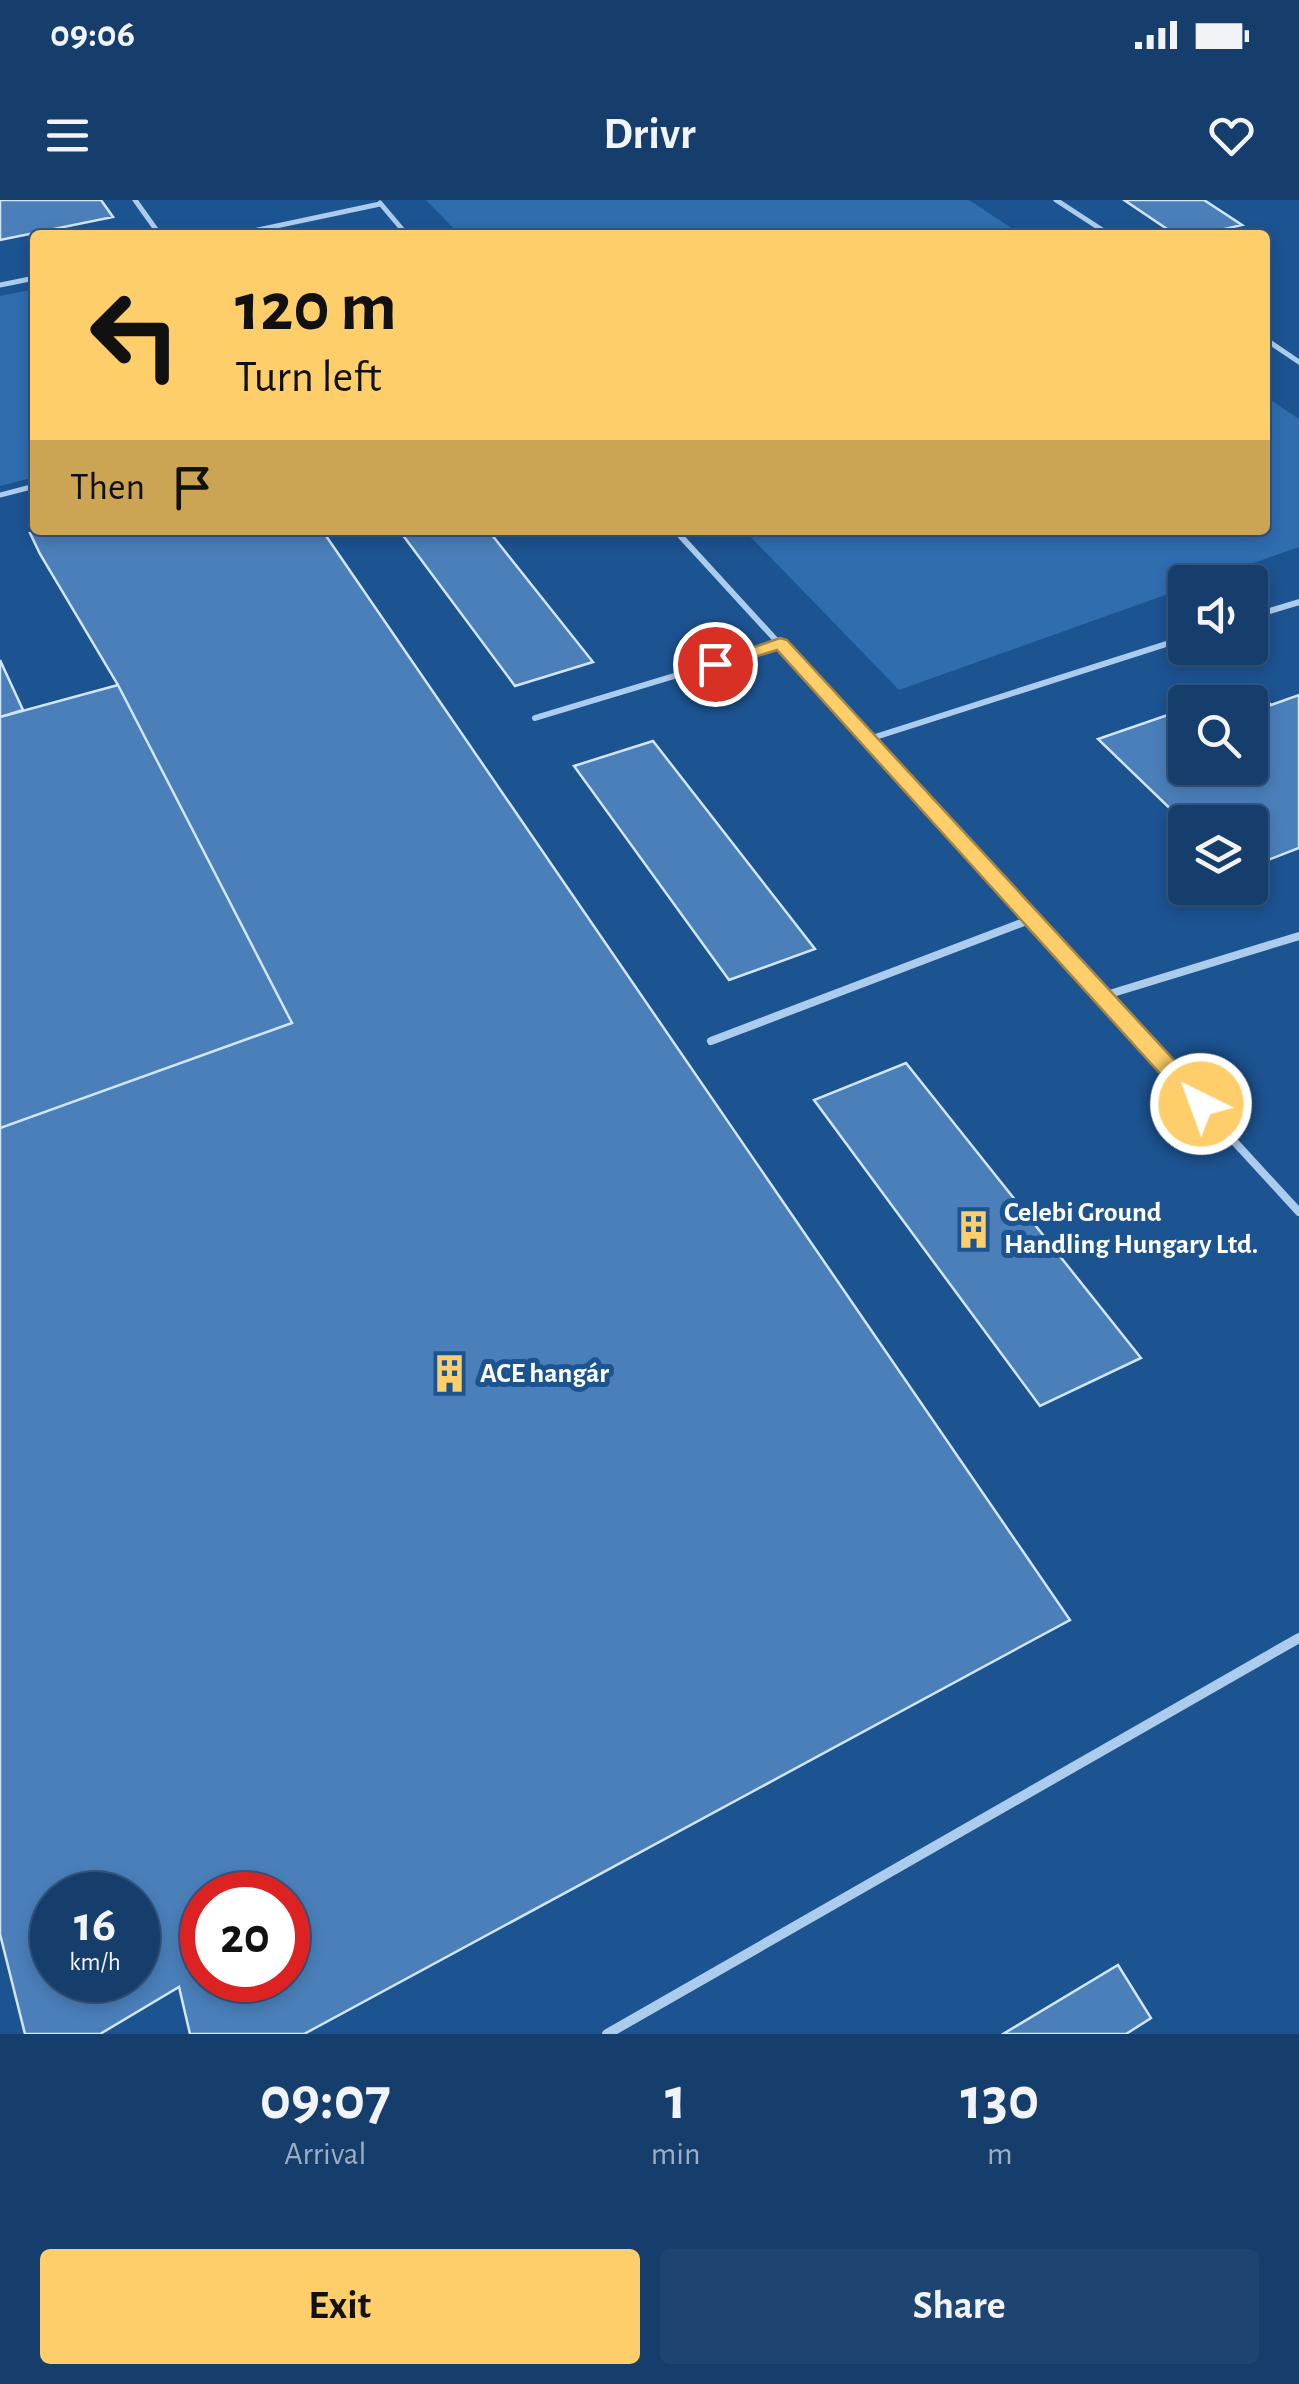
<!DOCTYPE html>
<html lang="en">
<head>
<meta charset="utf-8">
<style>
  body { margin:0; font-family:"Alegreya Sans",sans-serif; background:#1e4572; color:#f1f3f6; height:100vh; display:flex; flex-direction:column; font-size:38px; white-space:nowrap }
  * { box-sizing:border-box; margin:0 }
  p { font-size:32px; color:#9daec2 }
  .icon { flex:none; width:55px; height:55px; fill:none; stroke:currentColor; stroke-width:2; stroke-linecap:round; stroke-linejoin:round }
  .map { position:relative; height:1834px; overflow:hidden }
  .sheet { display:flex; flex-direction:column; background:#153e6d; flex:1 }
  .sheet>* { flex:none }
  .top-card { position:absolute; left:30px; top:30px; width:1240px; height:305px; border-radius:10px; box-shadow:0 5px 15px #0003,0 0 0 2px #345780; background:#fece6a; color:#111; overflow:hidden }
  .buttons { position:absolute; left:1168px; top:365px; display:grid; gap:20px }
  .buttons a { display:grid; place-items:center; width:100px; height:100px; border-radius:10px; background:#153e6d; box-shadow:0 5px 15px #0003,0 0 0 2px #345780; font-size:50px }
  .speed { position:absolute; left:30px; top:1672px; display:flex; gap:20px; font-size:50px; font-weight:700; text-align:center }
  .speed>* { display:grid; place-content:center; width:130px; height:130px; border-radius:50%; background:#153e6d; box-shadow:0 5px 15px #0003,0 0 0 2px #345780; line-height:1 }
  .speed small { font-size:25px; font-weight:400 }
  .speed .limit { border:15px solid #d22; background:#fff; color:#111 }
  .pin { position:absolute; display:grid; place-items:center; width:85px; height:85px; color:#fff; margin:-42px; border:5px solid #fff; border-radius:50%; box-shadow:0 2px 10px #0007 }
  .me { position:absolute; width:110px; margin:-55px; rotate:318deg; stroke-linejoin:round; filter:drop-shadow(0 0 8px #0008) }
  .turn { display:flex; align-items:center; gap:35px; height:210px; padding:0 40px; font-size:45px }
  .turn .icon { width:130px; height:130px; stroke-width:2.5 }
  .turn b { display:block; font-size:70px; line-height:85px }
  .then { display:flex; align-items:center; height:95px; padding:0 40px; background:#0003; gap:20px; font-size:38px }
  .eta { display:flex; justify-content:space-evenly; align-items:center; height:170px; text-align:center }
  .eta b { font-size:60px; font-weight:700; line-height:70px }
  .button { display:flex; gap:20px; margin-top:auto; padding:20px 40px }
  .button a { flex:1; height:115px; border-radius:10px; background:#fece6a; color:#111; font-size:40px; font-weight:700; line-height:115px; text-align:center }
  .button a+a { background:#1e4572; color:#f1f3f6 }
  .status { display:flex; justify-content:space-between; align-items:center; height:70px; padding:0 50px; background:#153e6d; direction:ltr }
  .status svg { height:28px; fill:currentColor }
  header { display:flex; justify-content:space-between; align-items:center; height:130px; padding:0 40px; background:#153e6d; font-size:45px; font-weight:700 }
  .map>svg:first-child { display:block }
</style>
</head>
<body>
<div class="status"><b>09:06</b><svg viewBox="0 0 49 12"><path d="M0 12V9h3v3zM5 12V6h3v6zM10 12V3h3v9zM15 12V0h3v12zM26 1h20v11H26zM47 4h2v5h-2z"/></svg></div>
<header><svg class="icon" aria-label="menu" viewBox="0 0 24 24"><path d="M4 6h16M4 12h16M4 18h16"/></svg>Drivr<svg class="icon" aria-label="heart" viewBox="0 0 24 24"><path d="M12 20l-8-8c-3-5 5-10 8-4 3-6 11-1 8 4z"/></svg></header>
<div class="map">
<svg width="1299" height="1834" viewBox="0 0 1299 1834">
  <rect width="100%" height="100%" fill="#1c5391"/>
  <!-- green -->
  <path fill="#2f6daf" d="M426 0H969L1022 35H460Z
    M35 89V277L0 286V96Z
    M1265 196 1299 219V347L1199 382H1185V388L899 490 744 330H1265Z"/>
  <!-- building -->
  <path fill="#4a7fba" stroke="#d2e6fa" stroke-width="2.5" fill-rule="evenodd" d="M0 0H101L113 17 0 40Z
    M1124 0H1204L1242 25 1199 35H1176Z
    M42 330H322L1070 1420 304 1834H190L179 1787 100 1834H25L0 1734V928L292 823 118 485 40 354 30 333ZM52 1695H138V1780H52ZM202 1695H288V1780H202Z
    M399 330H488L593 462 515 486Z
    M0 460 23 510 0 517Z
    M118 485 292 823 0 928V517Z
    M1250 486 1271 505 1299 495V648L1250 667V622L1185 623 1098 539 1185 509V568H1250V502H1203Z
    M653 541 815 749 729 780 574 566Z
    M906 863 1141 1158 1040 1206 814 900Z
    M1118 1765 1151 1818 1126 1834H1003Z"/>
  <g fill="none" stroke-linecap="round" stroke-linejoin="round">
    <!-- lane-far3 -->
    <path stroke="#acccee" stroke-width="5" d="M135 0 160 35
      M1056 0 1110 35
      M380 3 407 35
      M234 35 380 4
      M0 85 35 78
      M1265 139 1299 162
      M0 295 35 286"/>
    <!-- lane-far2 -->
    <path stroke="#acccee" stroke-width="6" d="M675 330 1026 713
      M1250 417 1299 402
      M535 518 780 444
      M869 539 1185 438"/>
    <!-- lane-far1 -->
    <path stroke="#acccee" stroke-width="8" d="M1023 711 1299 1012
      M1103 796 1299 736
      M711 841 1032 719"/>
    <!-- lane -->
    <path stroke="#acccee" stroke-width="10" d="M607 1834 1299 1438"/>
  </g>
  <!-- route -->
  <path fill="#fece6a" stroke="#a58645" stroke-width="2.5" d="M780 438 787 440 1209 898 1212 904 1209 910H1193L777 450 715 469 706 464Z"/>
  <!-- icons -->
  <defs>
    <symbol id="building-bare" viewBox="-9 -9 18 18"><path d="M-4-6H4V6H1V3H-1V6H-4ZM-2.5-4.3h1.7v1.8h-1.7ZM.8-4.3h1.7v1.8H.8ZM-2.5-1h1.7V.8h-1.7ZM.8-1h1.7V.8H.8Z" fill="#fece6a" stroke="#1c5391" stroke-width="2.5" paint-order="stroke"/></symbol>
  </defs>
  <g fill-rule="evenodd">
    <use href="#building-bare" x="946" y="1002" width="55" height="55"/>
    <use href="#building-bare" x="422" y="1146" width="55" height="55"/>
  </g>
  <g text-anchor="middle" dominant-baseline="central" stroke-width="10" stroke-linejoin="round" paint-order="stroke">
    <!-- poi labels -->
    <g font-size="28" font-weight="bold" fill="#fff" stroke="#1c5391" text-anchor="start">
      <text x="1004" y="1013">Celebi Ground<tspan x="1004" dy="32">Handling Hungary Ltd.</tspan></text>
      <text x="480" y="1174">ACE hangár</text>
    </g>
  </g>
</svg>
<div class="buttons">
<a><svg class="icon" aria-label="sound" viewBox="0 0 24 24"><path d="M4 9h4l5-4v14l-5-4H4zM17 9q2 3 0 6"/></svg></a>
<a><svg class="icon" aria-label="search" viewBox="0 0 24 24"><circle cx="10" cy="10" r="6"/><path d="M15 15l6 6"/></svg></a>
<a><svg class="icon" aria-label="layers" viewBox="0 0 24 24"><path d="M12 4l9 5-9 5-9-5zM3 14l9 5 9-5"/></svg></a>
</div>
<div class="speed"><div>16<small>km/h</small></div><div class="limit">20</div></div>
<div class="pin" style="left:715px;top:464px;background:#d93025"><svg class="icon" aria-label="arrive" viewBox="0 0 24 24"><path d="M6 21V4h12l-3 4 3 4H6"/></svg></div>
<svg class="me" style="left:1201px;top:904px" viewBox="-20 -20 40 40"><circle r="17" fill="#fece6a" stroke="#fff" stroke-width="3"/><path d="M0-11L8 9 0 5-8 9z" fill="#fff"/></svg>
<div class="top-card">
<div class="turn"><svg class="icon" aria-label="left" viewBox="0 0 24 24"><path d="M17 20v-9H6M10 6l-5 5 5 5"/></svg><div><b>120 m</b>Turn left</div></div>
<div class="then">Then<svg class="icon" aria-label="arrive" viewBox="0 0 24 24"><path d="M6 21V4h12l-3 4 3 4H6"/></svg></div>
</div>
</div>
<section class="sheet">
<div class="eta">
<div><b>09:07</b><p>Arrival</p></div>
<div><b>1</b><p>min</p></div>
<div><b>130</b><p>m</p></div>
</div>
<div class="button"><a>Exit</a><a>Share</a></div>
</section>
</body>
</html>
